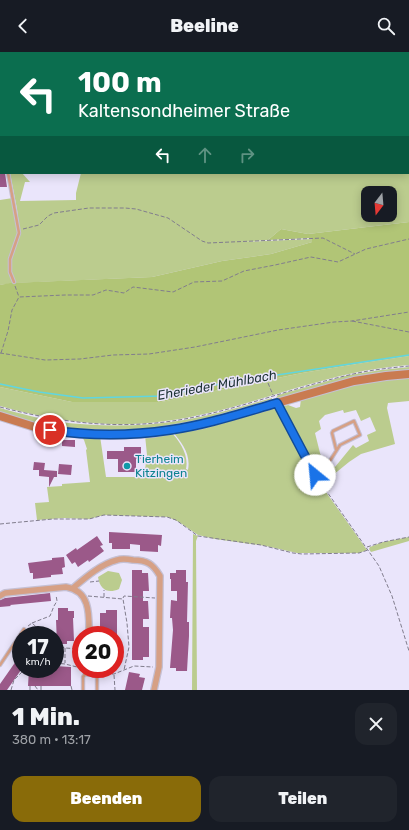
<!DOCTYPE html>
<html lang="de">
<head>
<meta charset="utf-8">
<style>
  body { margin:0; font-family:Rubik,sans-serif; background:#20242c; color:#f1f3f6; height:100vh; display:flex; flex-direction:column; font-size:15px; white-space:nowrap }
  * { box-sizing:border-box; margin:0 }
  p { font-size:13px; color:#9ea1a6 }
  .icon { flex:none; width:22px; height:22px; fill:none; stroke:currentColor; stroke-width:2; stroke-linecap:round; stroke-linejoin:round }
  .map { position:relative; height:638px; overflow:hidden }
  .sheet { display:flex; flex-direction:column; background:#171b24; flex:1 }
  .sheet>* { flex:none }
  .banner { position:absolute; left:0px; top:0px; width:409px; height:122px; box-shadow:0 2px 10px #0003; background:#0b6e4f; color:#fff; overflow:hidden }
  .needle { width:26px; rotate:196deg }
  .fabs { position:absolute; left:361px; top:134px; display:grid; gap:8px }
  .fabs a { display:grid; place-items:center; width:36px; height:36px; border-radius:8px; background:#171b24; box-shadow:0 2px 10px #0003; font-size:20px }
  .speed { position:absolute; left:12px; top:574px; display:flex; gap:8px; font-size:20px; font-weight:700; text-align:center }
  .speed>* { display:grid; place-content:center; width:52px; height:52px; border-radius:50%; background:#171b24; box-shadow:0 2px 10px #0003; line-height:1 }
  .speed small { font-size:10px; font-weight:400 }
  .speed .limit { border:6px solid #d22; background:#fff; color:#111 }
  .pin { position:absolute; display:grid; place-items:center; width:34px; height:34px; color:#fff; margin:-17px; border:2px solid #fff; border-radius:50%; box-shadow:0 1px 4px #0007 }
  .me { position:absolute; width:44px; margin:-22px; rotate:332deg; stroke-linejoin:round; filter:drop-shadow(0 0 3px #0008) }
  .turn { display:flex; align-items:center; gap:14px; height:84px; padding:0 12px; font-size:18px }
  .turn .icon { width:52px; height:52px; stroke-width:2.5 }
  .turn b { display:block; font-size:28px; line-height:34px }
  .lanes { display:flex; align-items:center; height:38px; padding:0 12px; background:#0003; justify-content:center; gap:20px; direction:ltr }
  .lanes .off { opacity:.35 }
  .round { display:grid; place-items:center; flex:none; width:42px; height:42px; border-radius:12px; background:#20242c }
  .head { display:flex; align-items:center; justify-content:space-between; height:68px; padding:0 12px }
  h1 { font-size:24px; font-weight:800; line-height:30px }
  .button { display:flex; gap:8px; margin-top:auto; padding:8px 12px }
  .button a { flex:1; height:46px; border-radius:12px; background:#896b09; color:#fff; font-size:16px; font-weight:800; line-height:46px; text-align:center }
  .button a+a { background:#20242c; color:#f1f3f6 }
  header { display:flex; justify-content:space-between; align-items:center; height:52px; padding:0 12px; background:#171b24; font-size:18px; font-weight:800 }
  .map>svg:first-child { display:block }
</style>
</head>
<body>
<header><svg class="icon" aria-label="back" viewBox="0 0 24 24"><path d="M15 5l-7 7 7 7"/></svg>Beeline<svg class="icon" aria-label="search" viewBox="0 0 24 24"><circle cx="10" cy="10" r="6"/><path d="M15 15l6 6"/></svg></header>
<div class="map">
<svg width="409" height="638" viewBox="0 0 409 638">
  <rect width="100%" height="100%" fill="#eae5fb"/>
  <!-- green -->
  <path fill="#bbcc8e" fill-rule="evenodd" d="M32 0H409V170L308 182 281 177 268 188 240 190 312 187V190L271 202 222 209 152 225 15 231 11 220V208L20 181 17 157 10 121H22L30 130H25L20 149 76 148V141L81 121H408V1H32ZM368 141H390V163H368Z
    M13 146C15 157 19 169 18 180 18 188 13 193 11 201 7 211 11 221 14 231L0 233V148Z
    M409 304V313C389 315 369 317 349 322 287 336 228 361 165 369 109 377 54 369 0 354V335L72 350H161L302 321 369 310Z
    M409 315V322L279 348 276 346 278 343 349 323 381 318Z
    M409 324V349L388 351 387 356 395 392 361 402 349 410 322 432 317 423 331 412 335 415 353 393 356 396 369 389 367 383 376 379 370 365 361 369 356 358 344 361 343 358 325 363 319 369 321 377 315 381 322 409 328 406 325 414 315 421 282 358 284 354 288 353 296 356 300 355 301 347 338 335Z
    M272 346 271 351 161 379 72 380 0 364V356C19 361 39 367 59 370 100 375 143 375 184 368 214 363 243 354 272 346Z
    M276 355 321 433 367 498 359 501H297L266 494 215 487 198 483 179 470 168 465 104 463 89 467 64 466 37 468 35 451 49 450 47 435 62 434V432L90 430 86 398 87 397 84 388 80 383 100 384 106 425H144L147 403 145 383 170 379C180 389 189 403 186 417L188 418C191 402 182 391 172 379Z
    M193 482 198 484 196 489 197 638H192Z
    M409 485V489L371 500 369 497 370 495 383 490Z
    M108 519 119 521 122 528 119 537C108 542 100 538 98 525Z"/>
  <!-- forest -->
  <path fill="#b1c576" d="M409 170V304L369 310 302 321 161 350H72L0 335V233L10 231 152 225 222 209 271 202 312 190V186L268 188 281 177 308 182Z"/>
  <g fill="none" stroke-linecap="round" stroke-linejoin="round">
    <!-- stream -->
    <path stroke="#60d6e0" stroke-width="1.5" d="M0 332 39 340 83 346 163 344 224 331 409 303"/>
  </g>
  <!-- building -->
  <path fill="#9b5989" d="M0 121H5L7 135H0Z
    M62 388H75V395L62 394Z
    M124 395H141V407H136V420H118V407H107V399H124Z
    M34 410 45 411 44 418 57 419V425H54L49 435V425L39 424V418H33Z
    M59 412 72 413 71 423 58 422Z
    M109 480 162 483 161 494 158 493V500L140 499V493L130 492V497H112V491H109Z
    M97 484 103 493 100 494 104 499 89 510 88 508 78 515 75 510 72 512 66 503 76 496 77 498Z
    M64 505 65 515 62 516 63 522 51 523V525L33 527V521H30L28 511 52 508V506Z
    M132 518H142V521H148L149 539H143V549H148L149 567H143V575H149V605H143V608H132Z
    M176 518H186V530H188L187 570H189V584L187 619H176V616H170L173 578 172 566H170L171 548 177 549V539H171V527H170V521H176Z
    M50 541 51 549 10 553 11 554 0 555V548L5 546Z
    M58 556H68V559H74V566H73L74 589H67V592H57L56 568H58Z
    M106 558H117V583H100V561H106Z
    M21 602V618L7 638H0V632Z
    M55 614 71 615V634H28L29 617H55Z
    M129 620 140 622 139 625 145 626 142 638H125Z"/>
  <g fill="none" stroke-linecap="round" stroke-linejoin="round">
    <defs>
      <path id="service" d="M0 19 1 20
        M0 102 1 103
        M8 121 19 181 10 207V220L14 230
        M278 353 315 423 326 415 340 393 360 383 354 369 333 379 332 381 336 397
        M0 613 24 577
        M83 638V625L85 622 95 623 97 626V638"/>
      <path id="minor" d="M73 536C86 525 101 512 117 508 122 506 128 507 133 508 147 508 153 512 160 524L159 615 154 638
        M0 544 5 541 66 535C91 539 89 564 89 583
        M89 621V617"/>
      <path id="secondary" d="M0 364 38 376 73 381 115 383 152 381 203 372 354 329 386 324 409 322"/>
    </defs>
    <!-- service casing -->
    <use href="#service" stroke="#c5c0d4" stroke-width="4.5"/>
    <!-- minor casing -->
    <use href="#minor" stroke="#c5c0d4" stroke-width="8"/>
    <!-- secondary casing -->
    <use href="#secondary" stroke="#c5c0d4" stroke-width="10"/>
    <!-- path -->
    <path stroke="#817d8d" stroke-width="1" stroke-dasharray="4 2" stroke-linecap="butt" d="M34 1 35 0
      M23 177 39 173 48 164 54 161 89 156H125L136 157 168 166 202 189 208 191 323 186 355 202
      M15 234 19 245
      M352 269 409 280
      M0 301 45 308 80 307 113 303 149 302 195 295 278 278 334 270 352 269 409 260
      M1 301 8 279 12 258 19 245 65 243H93L106 238 124 241 133 235 173 240 194 230 222 229 244 219 275 213 311 205 338 210 366 197 409 187
      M268 331 273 343
      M0 355C55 369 107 377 165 370 228 362 287 337 349 323 369 318 389 316 409 314
      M318 427 379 514 392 544 409 599
      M0 472 53 467H89L104 463 167 465 176 468 198 484 261 493 293 501 302 502 359 501 368 498
      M367 495 383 490 409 485
      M90 530 99 529
      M88 544 123 547 127 571 129 595 124 618
      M104 545V538
      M123 546 124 544 155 546
      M32 571 50 564 54 554 57 549 56 543
      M28 574 32 571 45 583
      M55 592 65 596 81 597
      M65 596V611
      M55 611 65 612 81 616
      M100 622H114L134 614 153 615
      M114 623 115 638
      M35 634 38 638
      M41 634V638
      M71 634 72 638
      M11 638 14 628 22 620 23 617
      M30 638V634"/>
    <!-- service -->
    <use href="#service" stroke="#d6a085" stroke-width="2.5"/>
    <!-- minor -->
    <use href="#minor" stroke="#d6a085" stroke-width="5.5"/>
    <!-- secondary -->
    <use href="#secondary" stroke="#c97b51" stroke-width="8"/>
  </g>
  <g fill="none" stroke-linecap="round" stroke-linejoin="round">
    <defs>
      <path id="route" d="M50 378C90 384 130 384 170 378 206 373 242 361 277 351L315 423"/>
    </defs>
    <!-- route casing -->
    <use href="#route" stroke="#114b97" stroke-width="10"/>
    <!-- route -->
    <use href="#route" stroke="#1a73e8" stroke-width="7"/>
  </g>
  <!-- markers -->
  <circle fill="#0f9aa8" stroke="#eae5fb" stroke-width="1.5" cx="127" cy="414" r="4"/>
  <g text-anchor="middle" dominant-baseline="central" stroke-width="3" stroke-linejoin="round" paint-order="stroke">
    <!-- culture labels -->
    <g font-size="12" fill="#0d838f" stroke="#eae5fb" text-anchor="start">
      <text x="135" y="407">Tierheim<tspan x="135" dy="14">Kitzingen</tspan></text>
    </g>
    <!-- water labels -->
    <g font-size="13" font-style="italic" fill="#1e3335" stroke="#eae5fb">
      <text transform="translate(217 333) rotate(-10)">Eherieder Mühlbach</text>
    </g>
  </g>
</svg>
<div class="fabs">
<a><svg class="needle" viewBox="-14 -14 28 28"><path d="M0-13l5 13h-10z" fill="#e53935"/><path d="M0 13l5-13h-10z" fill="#9ea1a6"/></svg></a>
</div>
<div class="speed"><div>17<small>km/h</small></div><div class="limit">20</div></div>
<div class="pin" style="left:50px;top:378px;background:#d93025"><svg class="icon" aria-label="arrive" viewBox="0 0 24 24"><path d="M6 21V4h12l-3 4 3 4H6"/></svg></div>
<svg class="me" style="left:315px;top:423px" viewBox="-20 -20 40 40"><circle r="19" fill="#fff"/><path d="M0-13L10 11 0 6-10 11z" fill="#1a73e8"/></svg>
<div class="banner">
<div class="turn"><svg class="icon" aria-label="left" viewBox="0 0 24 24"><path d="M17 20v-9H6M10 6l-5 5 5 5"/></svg><div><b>100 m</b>Kaltensondheimer Straße</div></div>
<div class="lanes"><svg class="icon" aria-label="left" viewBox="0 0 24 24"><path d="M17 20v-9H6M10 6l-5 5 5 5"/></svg><svg class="icon off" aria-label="ahead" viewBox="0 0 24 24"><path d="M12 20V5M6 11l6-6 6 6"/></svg><svg class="icon off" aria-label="right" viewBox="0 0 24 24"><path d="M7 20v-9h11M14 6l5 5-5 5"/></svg></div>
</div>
</div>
<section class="sheet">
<div class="head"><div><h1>1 Min.</h1><p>380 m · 13:17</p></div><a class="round"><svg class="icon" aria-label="close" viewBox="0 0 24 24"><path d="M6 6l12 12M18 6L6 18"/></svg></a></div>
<div class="button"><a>Beenden</a><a>Teilen</a></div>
</section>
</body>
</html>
